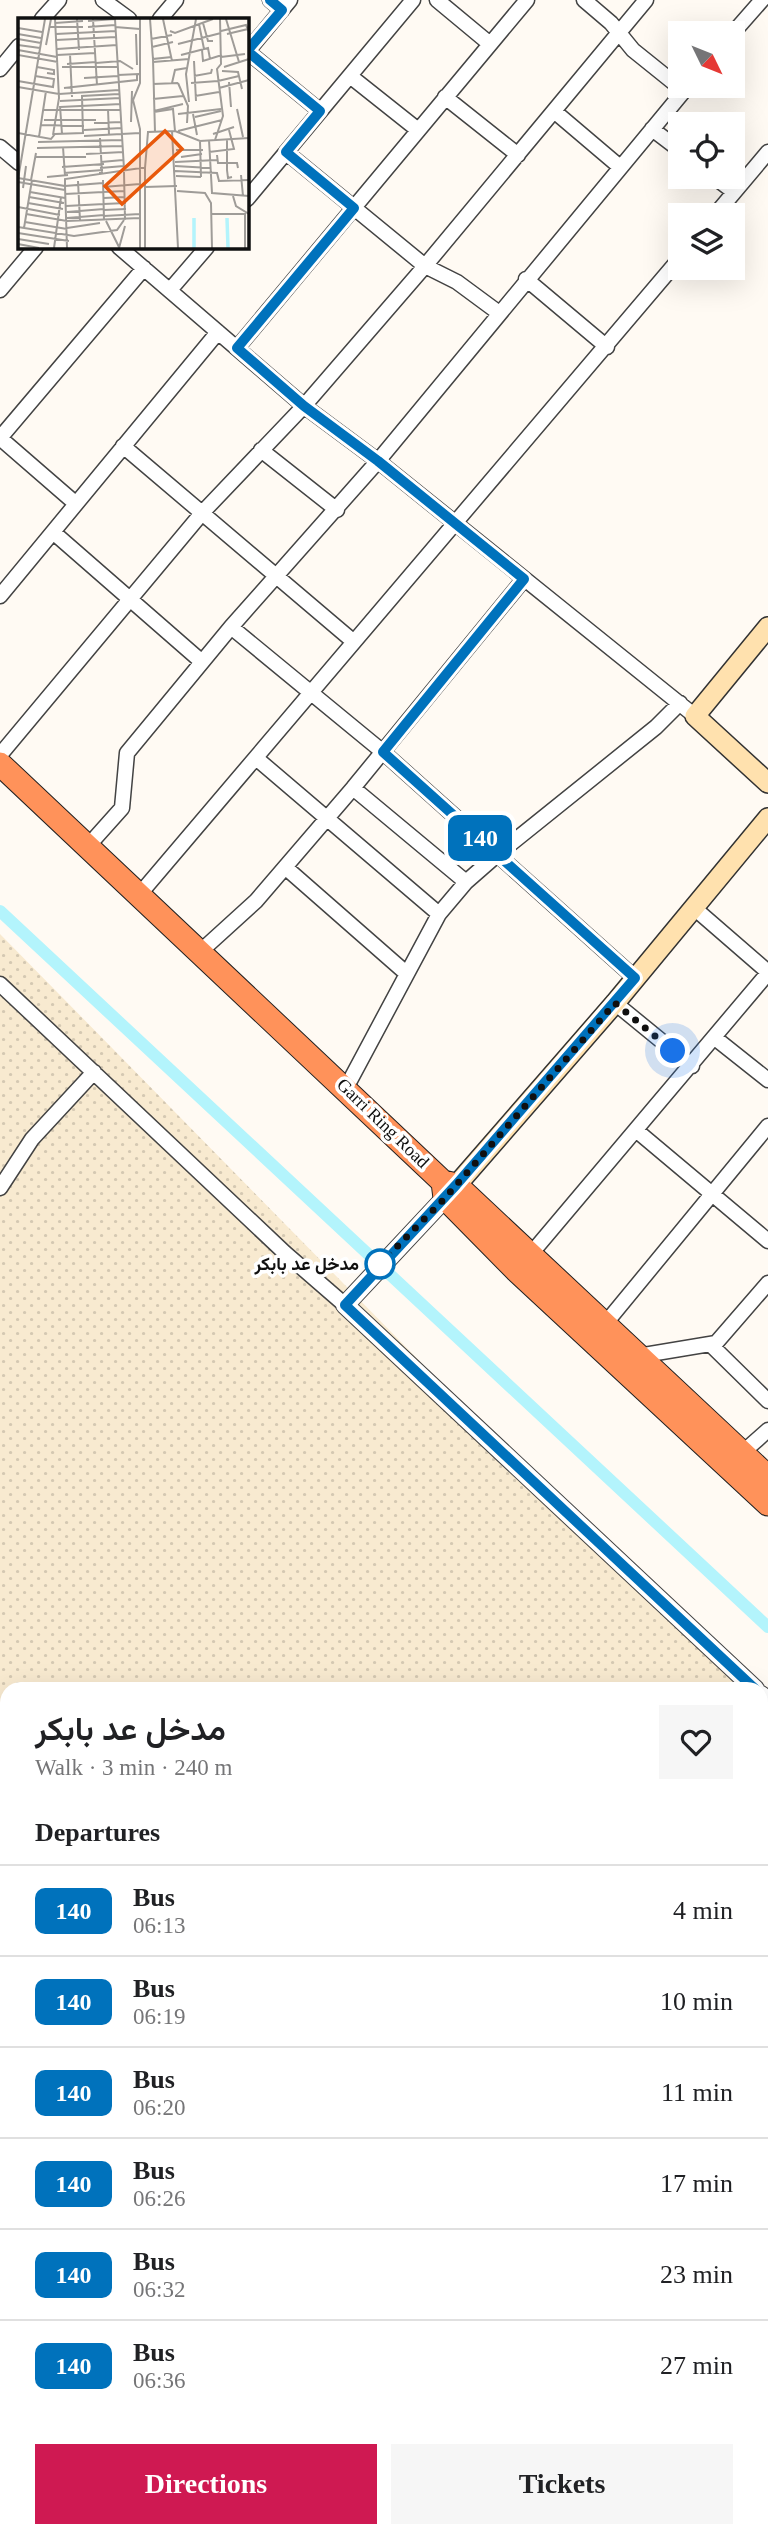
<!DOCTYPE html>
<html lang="en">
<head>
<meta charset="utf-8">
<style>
  :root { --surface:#fff; --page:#f6f6f6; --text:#202124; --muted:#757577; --line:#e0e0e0; --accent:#cf1952 }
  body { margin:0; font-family:"Times New Roman",Vazirmatn,serif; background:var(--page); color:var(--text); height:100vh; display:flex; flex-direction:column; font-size:26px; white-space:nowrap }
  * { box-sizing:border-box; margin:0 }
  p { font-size:23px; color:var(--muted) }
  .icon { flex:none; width:38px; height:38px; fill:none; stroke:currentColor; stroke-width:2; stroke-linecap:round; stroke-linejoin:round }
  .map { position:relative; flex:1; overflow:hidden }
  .sheet { position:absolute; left:0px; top:1682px; width:768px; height:856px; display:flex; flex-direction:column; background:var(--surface); border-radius:21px 21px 0 0; box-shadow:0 7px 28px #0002 }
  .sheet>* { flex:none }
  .badge { padding:0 14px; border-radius:10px; font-size:24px; line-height:46px }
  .needle { width:46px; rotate:133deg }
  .fabs { position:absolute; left:668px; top:21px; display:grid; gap:14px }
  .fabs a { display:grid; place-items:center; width:77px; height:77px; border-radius:0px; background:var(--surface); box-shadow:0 7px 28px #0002; font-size:35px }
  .you { position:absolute; width:35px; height:35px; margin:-18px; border:5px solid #fff; border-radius:50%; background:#1a73e8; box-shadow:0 0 0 10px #1a73e833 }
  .map>.badge { position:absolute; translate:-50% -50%; box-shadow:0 0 0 4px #fff }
  h2 { padding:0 35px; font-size:26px; line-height:63px }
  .round { display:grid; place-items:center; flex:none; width:74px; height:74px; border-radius:0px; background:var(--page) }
  .head { display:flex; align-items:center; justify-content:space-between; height:119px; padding:0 35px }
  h1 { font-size:33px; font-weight:600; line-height:52px }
  .button { display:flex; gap:14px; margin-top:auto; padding:14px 35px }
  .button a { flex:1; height:80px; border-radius:0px; background:var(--accent); color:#fff; font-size:28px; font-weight:600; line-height:80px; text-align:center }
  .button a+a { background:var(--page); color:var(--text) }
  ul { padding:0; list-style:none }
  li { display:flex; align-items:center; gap:21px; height:91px; padding:0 35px; border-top:2px solid var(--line) }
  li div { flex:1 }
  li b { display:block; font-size:26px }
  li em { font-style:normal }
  li .badge { min-width:77px; font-weight:700; text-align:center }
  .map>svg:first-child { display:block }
  .farmland { fill:url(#farmland-dots) }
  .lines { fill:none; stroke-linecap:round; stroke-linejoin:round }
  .canal { stroke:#b3f4fc; stroke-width:12 }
  .minor-casing { stroke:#434343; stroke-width:17 }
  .tertiary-casing { stroke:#434343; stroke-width:20 }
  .secondary-casing { stroke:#323232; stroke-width:22 }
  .trunk-casing { stroke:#212121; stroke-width:25 }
  .minor { stroke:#fff; stroke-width:14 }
  .tertiary { stroke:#fff; stroke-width:18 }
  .secondary { stroke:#ffe1ae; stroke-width:19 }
  .trunk { stroke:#ff925a; stroke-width:23 }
  .line-casing { stroke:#fff; stroke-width:16 }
  .line { stroke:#0072bc; stroke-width:10 }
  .walk { stroke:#101010; stroke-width:7; stroke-dasharray:0 12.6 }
  .stop-dot { fill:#fff; stroke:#0072bc; stroke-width:3.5 }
  .labels { text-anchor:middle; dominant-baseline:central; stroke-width:7; stroke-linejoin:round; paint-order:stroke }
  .street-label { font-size:18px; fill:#101010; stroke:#fff }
  .stop-label { font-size:18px; font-weight:bold; fill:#101010; stroke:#fff; text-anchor:end }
  .inset-river { fill:none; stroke:#b3f4fc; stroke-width:3.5 }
  .inset-road { fill:none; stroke:#9f9c98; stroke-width:2 }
  .view { fill:#e8590c; fill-opacity:0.15; stroke:#e8590c; stroke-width:3.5 }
  .inset-edge { fill:none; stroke:#101010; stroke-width:3.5 }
</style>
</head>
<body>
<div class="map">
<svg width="768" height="2536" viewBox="0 0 768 2536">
  <defs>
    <pattern id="farmland-dots" width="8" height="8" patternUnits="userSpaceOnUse" patternTransform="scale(1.75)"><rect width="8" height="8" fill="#f8ead0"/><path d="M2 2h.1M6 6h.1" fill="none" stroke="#d4c8b2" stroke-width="1.8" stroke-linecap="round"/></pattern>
  </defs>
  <rect width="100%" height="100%" fill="#fffaf3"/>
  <path class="farmland" d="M0,934L742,1689H7V2197L0,2191Z
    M761,1708L768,1715V2465L761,2471Z
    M433,2531H702L696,2536H440Z"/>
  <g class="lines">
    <path class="canal" d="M0,911L768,1627"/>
    <defs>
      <path id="minor" d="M103,0L129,19
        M270,0L282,10
        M437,0L490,44
        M584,0L611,23L633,50L684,91
        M42,19L59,0
        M160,19L176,0
        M733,33L762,0
        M247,51L320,111
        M247,52L290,0
        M0,69L19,46
        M350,76L418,130
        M445,97L518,155
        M554,111L620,167
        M652,129L681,151
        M0,147L19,163
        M286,152L425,266L457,282L499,313
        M714,177L734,192
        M247,199L413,0
        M715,215L768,152
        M119,247L304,406L378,461L695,716
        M526,279L607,347
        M0,290L36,247
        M170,290L207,247
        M237,348L527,0
        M123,446L354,642
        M261,450L337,510
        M75,503L0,438L144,268
        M53,532L202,662
        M0,596L218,332
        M231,627L383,752L635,978
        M0,755L202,513L304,406L425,266L646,0
        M256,758L439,914
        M353,788L466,882
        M88,846L122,808L127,753L231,627L378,461L688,86
        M285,867L406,973
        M139,895L681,257
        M693,907L768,972
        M201,951L256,901L353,788L524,579
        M0,984L285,1253L345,1305
        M615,1003L692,1066
        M715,1038L768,1080
        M346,1088L439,914L466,882L498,854L656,727L680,703
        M637,1131L768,1241
        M0,1188L32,1139L94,1072
        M530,1255L768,973
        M605,1324L768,1126
        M711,1345L768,1401
        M638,1356L716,1343L768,1283
        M742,1453L768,1430
        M0,2217L7,2223
        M0,2426L7,2416
        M0,2483L7,2484
        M0,2504L7,2496
        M71,2530L77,2536
        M421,2530L428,2536
        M93,2536L97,2530
        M321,2536L325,2530"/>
      <path id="tertiary" d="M445,1198L345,1305L755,1689
        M761,1695L768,1701
        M761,2515L768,2508
        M743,2536L748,2530"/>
      <path id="secondary" d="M768,627L695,716L768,783
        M448,1195L615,1003L768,818"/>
      <path id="trunk" d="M0,764L443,1182L456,1185L768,1477
        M443,1182L445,1198L516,1270L768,1504"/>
    </defs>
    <use href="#minor" class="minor-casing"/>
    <use href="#tertiary" class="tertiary-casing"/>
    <use href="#secondary" class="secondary-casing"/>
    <use href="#trunk" class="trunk-casing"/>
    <use href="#minor" class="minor"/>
    <use href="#tertiary" class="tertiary"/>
    <use href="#secondary" class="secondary"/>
    <use href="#trunk" class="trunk"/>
  </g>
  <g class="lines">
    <defs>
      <path id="line" d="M270,0L282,10L247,51L320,111L286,152L354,208L237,348L304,406L378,461L524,579L383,752L635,978L456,1185L345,1305L755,1689"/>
    </defs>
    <use href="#line" class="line-casing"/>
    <use href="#line" class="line"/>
    <path class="walk" d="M380,1264L445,1198L615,1003L673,1051"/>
  </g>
  <circle class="stop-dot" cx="380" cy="1264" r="14"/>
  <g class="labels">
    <g class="street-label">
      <text transform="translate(383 1123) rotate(44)">Garri Ring Road</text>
    </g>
    <g class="stop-label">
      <text x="359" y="1264">مدخل عد بابكر</text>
    </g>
  </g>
  <g transform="translate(18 18)">
    <rect width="231" height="231" fill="#fffaf3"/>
    <path class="inset-river" d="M209,200L210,230M176,230V200"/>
    <path class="inset-road" d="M59,1L61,32M75,1L79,67M97,1L106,151M122,1V65L115,82L122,111V230M132,1L135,41M145,1L154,43M208,1L221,44M70,3L97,1M37,5L65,3M185,5L190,23H195M181,6L186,31M31,9H65M70,9L97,7M97,9L122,11M0,10L24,14M152,13L157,15L195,1M203,13L228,7L231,14M0,16L23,20M38,16L98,13M118,16L119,47M209,16L230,11M0,21L23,25M133,21L154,17M38,22L98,19M174,23L178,1M160,26L203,15M0,27L22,30M28,27L33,1M134,29L155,24M39,31L99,27M0,32L39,39M1,32L0,37L40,44M184,32L185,43L204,37M52,36L54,79M39,37L77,35M163,37L190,30L192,41M203,39L227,36M176,43L178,83M135,44L171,41M78,45L102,43L115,51M49,46L78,44M19,49L36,52V56L29,55M44,49H100M206,49L231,41M204,53L220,54L224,71M100,57L121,56M176,58L193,55L194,51M66,60L100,58M0,63L35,69L36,61L17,58M200,63L221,58M211,64L213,89M154,65L157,52L169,50M160,65L170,88L169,105M173,65L200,63M135,66L160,65M0,69L41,76L101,72M46,70L119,62V57M201,70L231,62M177,78L201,74M135,81L165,78M42,83L102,80M171,84L168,56L174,23M42,88L44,116M42,89L103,86M90,91L91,117M219,91L225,119M25,92H103M136,93L165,86M136,94L155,91L157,113M160,96L203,91M175,96L179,117M177,99L203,93M26,102H78M113,104L114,73M76,105L104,104M22,107L66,108M66,112L104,110M154,113L160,230M160,113L204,102M137,114L135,41L154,39M0,115L33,121L37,116L65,115L64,78L101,76M195,116L216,109M35,117L41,80L37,1M66,118L122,115M21,119L28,73M209,121V152L210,160L214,159M191,122L194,175L231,178M197,122L205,98L199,51L203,46L202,1M182,123L183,159M20,124L104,122M45,129L47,158M19,130L105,128M158,132H185M191,134L216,131L211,112M68,136L105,134M199,137L200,145H219L220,150M17,139H68M163,139L184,136M83,144L105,142M157,144L199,142M157,148L192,150M44,149L86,146M82,150L106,148M123,150H127L130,114L157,113L182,123L231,120M127,150V230M157,153L199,155L201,163M106,154L107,202M46,155L85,152M81,155H84L82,120M223,157L225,178M158,158L183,159M29,159L50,157M0,160L47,168V161L123,150M0,161L27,1M13,162L18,135M85,162L86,202M60,163L62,203M200,163L231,162M0,164L47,172M85,169L122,166M127,169L159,168M5,170L8,148M159,173L187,175L193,185L194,230M12,174L47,180M85,174L107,173M47,176L85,174M215,178L218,188L231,196M11,179L46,185M86,180L107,179M10,185L45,191M86,186L108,185M48,188L86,186M0,189L42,197M86,192L108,191M49,194L86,191M8,196L49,203L122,200M194,196H227V230M86,198L122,196M49,200L86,197M88,203L101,229M7,204L49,211M0,209L56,218L99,212L106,202M6,210L14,162M49,210L82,205M0,215L51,223M0,221L31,226M0,226L21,230M36,230L43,179M49,230L47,168L85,165M101,230L107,208"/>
    <path class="view" d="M147,113L164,131L104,186L87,168Z"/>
    <rect width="231" height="231" class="inset-edge"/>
  </g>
</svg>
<div class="fabs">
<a><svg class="needle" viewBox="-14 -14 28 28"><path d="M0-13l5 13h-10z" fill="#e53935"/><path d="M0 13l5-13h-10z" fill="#757577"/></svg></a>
<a><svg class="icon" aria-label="locate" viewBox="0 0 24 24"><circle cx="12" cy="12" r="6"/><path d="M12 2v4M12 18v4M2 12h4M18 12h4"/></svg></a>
<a><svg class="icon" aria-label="layers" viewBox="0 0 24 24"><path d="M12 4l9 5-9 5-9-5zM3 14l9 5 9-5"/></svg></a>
</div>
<div class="you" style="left:673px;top:1051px"></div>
<b class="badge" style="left:480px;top:838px;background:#0072bc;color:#fff">140</b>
<section class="sheet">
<div class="head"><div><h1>مدخل عد بابكر</h1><p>Walk · 3 min · 240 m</p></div><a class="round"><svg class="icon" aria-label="heart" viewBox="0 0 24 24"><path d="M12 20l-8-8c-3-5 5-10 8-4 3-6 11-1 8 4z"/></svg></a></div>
<h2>Departures</h2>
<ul>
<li><span class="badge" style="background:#0072bc;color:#fff">140</span><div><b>Bus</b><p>06:13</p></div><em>4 min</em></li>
<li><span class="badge" style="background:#0072bc;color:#fff">140</span><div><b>Bus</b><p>06:19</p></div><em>10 min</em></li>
<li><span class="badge" style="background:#0072bc;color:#fff">140</span><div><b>Bus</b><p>06:20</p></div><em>11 min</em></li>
<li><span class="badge" style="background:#0072bc;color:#fff">140</span><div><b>Bus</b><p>06:26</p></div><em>17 min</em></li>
<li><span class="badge" style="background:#0072bc;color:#fff">140</span><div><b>Bus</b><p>06:32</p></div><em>23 min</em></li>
<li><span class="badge" style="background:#0072bc;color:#fff">140</span><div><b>Bus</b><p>06:36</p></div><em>27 min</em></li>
</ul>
<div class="button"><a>Directions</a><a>Tickets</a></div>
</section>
</div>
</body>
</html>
